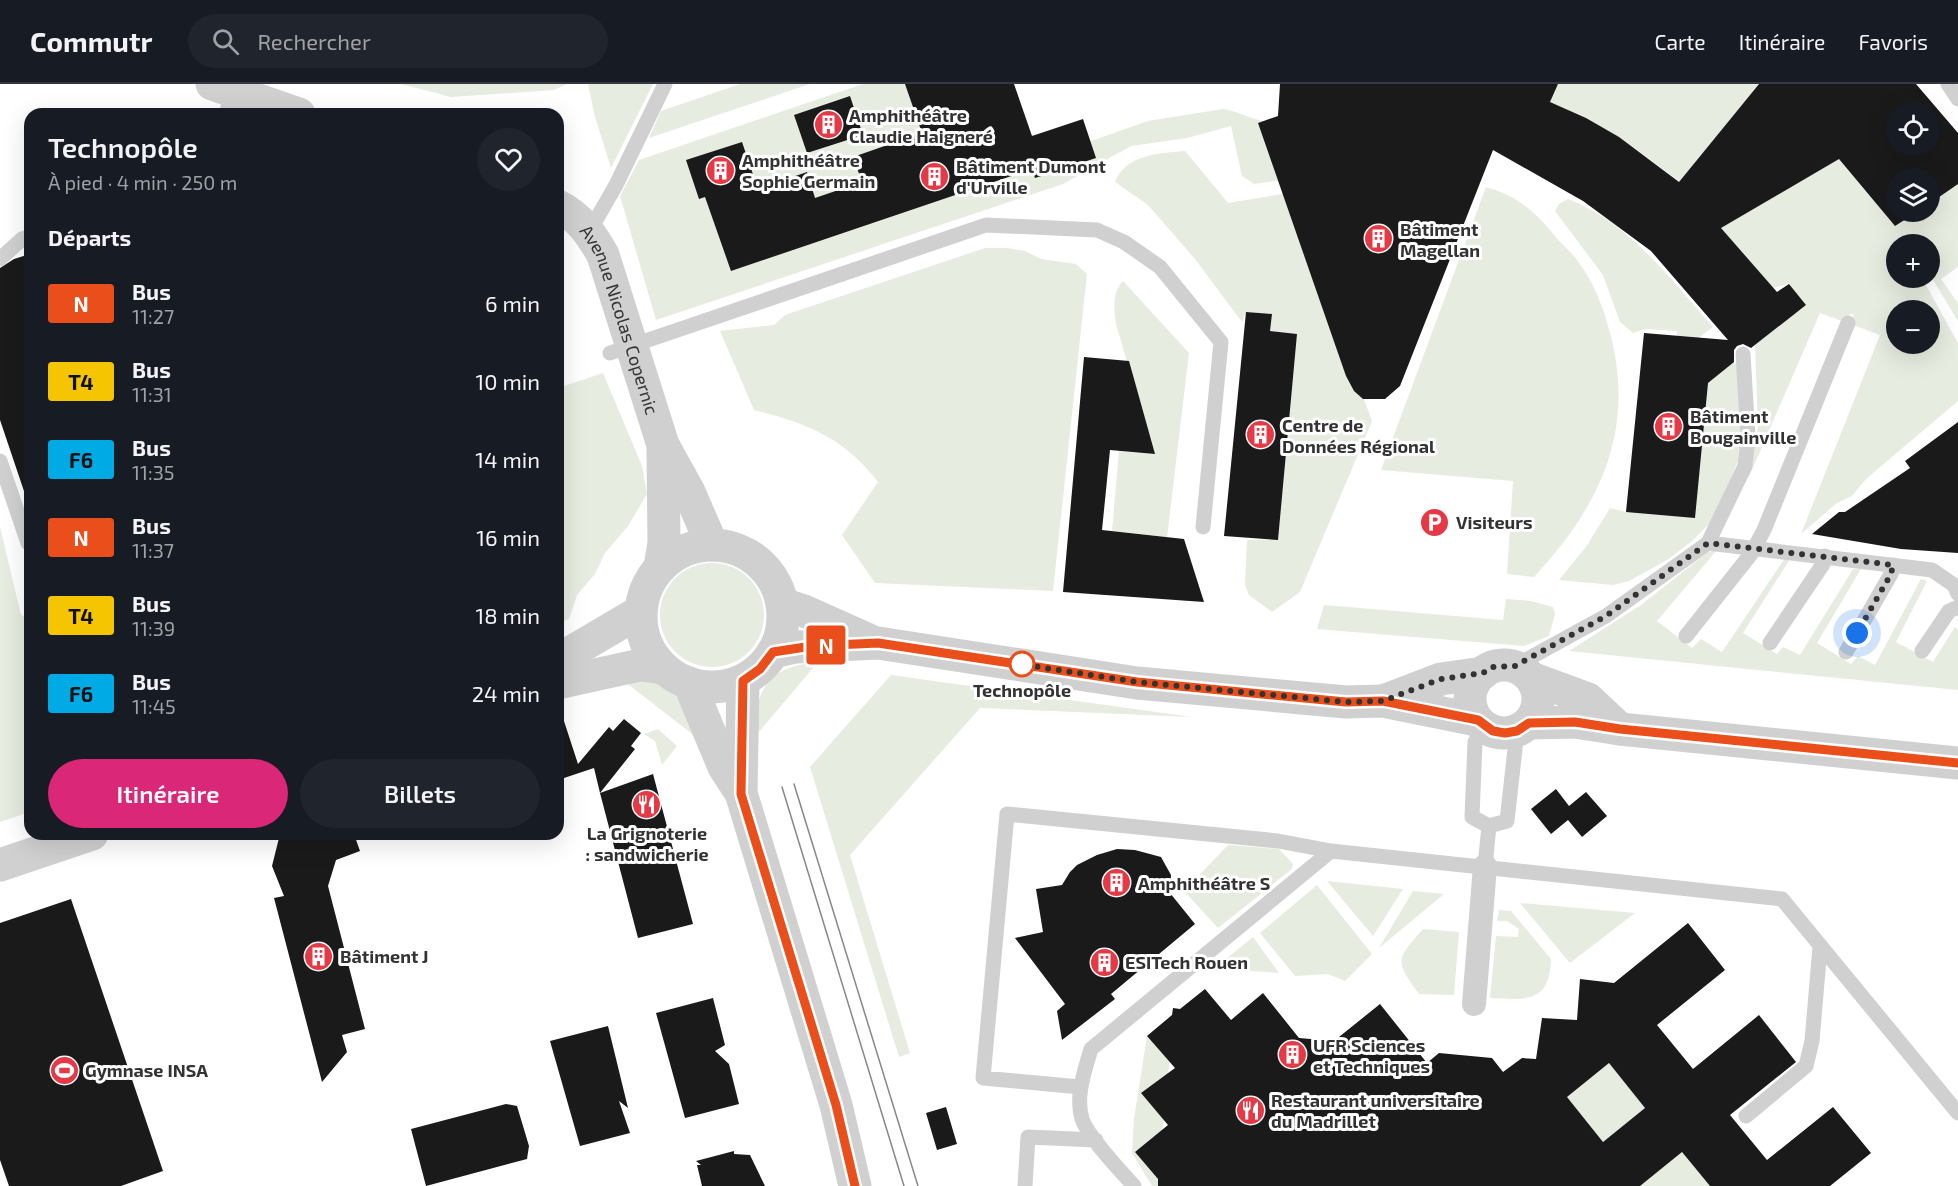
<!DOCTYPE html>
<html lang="fr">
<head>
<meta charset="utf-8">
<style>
  :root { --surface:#171b24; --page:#20242c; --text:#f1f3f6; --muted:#9ea1a6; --line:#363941; --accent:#db2777 }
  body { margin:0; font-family:"Exo 2",sans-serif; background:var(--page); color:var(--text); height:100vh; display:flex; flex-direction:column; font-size:22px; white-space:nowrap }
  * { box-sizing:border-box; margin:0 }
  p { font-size:20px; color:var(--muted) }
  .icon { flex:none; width:33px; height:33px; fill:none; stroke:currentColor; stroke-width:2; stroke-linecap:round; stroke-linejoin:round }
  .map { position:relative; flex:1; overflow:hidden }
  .details { position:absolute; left:24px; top:24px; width:540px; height:732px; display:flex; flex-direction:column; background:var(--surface); border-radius:18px; box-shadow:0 6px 24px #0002 }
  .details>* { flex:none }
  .badge { padding:0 12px; border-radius:4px; font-size:21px; line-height:39px }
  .buttons { position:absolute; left:1886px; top:18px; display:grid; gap:12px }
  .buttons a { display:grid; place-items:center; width:54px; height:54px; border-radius:50%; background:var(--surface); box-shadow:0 6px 24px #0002; font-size:30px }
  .you { position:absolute; width:30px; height:30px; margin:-15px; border:4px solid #fff; border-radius:50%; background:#1a73e8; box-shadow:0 0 0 9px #1a73e833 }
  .map>.badge { position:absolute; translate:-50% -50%; box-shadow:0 0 0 3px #fff }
  h2 { padding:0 24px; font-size:22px; line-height:54px }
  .round { display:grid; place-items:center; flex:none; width:63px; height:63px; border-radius:32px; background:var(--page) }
  .head { display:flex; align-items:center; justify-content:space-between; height:102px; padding:0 24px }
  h1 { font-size:28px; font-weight:600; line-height:45px }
  .cta { display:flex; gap:12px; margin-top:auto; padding:12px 24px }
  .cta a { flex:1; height:69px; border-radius:36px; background:var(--accent); color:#fff; font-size:24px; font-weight:600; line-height:69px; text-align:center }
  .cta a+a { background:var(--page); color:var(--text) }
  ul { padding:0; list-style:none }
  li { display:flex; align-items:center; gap:18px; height:78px; padding:0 24px }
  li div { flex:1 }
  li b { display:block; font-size:22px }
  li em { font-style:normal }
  li .badge { min-width:66px; font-weight:700; text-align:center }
  header { display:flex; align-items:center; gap:36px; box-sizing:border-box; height:84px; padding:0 30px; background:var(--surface); border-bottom:2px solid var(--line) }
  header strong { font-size:28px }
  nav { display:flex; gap:33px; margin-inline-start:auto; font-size:21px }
  .search { width:420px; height:54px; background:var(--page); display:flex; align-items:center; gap:15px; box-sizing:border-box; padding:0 21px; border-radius:33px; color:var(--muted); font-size:22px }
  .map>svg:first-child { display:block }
  .green { fill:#e6ecdf; fill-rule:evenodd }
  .building { fill:#1a1a1a; fill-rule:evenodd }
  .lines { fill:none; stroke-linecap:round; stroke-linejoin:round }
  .service { stroke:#d0d0d0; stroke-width:15 }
  .pedestrian { stroke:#d0d0d0; stroke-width:24 }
  .tertiary { stroke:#d0d0d0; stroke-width:33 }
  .tram { stroke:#888; stroke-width:1.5 }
  .line-casing { stroke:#fff; stroke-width:14 }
  .line { stroke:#e94e1b; stroke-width:9 }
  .walk { stroke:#333; stroke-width:6; stroke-dasharray:0 10.8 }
  .stop-dot { fill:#fff; stroke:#e94e1b; stroke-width:3 }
  .labels { text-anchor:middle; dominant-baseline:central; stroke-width:6; stroke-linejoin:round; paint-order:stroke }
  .poi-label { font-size:18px; font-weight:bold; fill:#333; stroke:#fff; text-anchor:start }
  .street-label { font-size:18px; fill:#333; stroke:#fff }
  .stop-label { font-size:18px; font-weight:bold; fill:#333; stroke:#fff }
</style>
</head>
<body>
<header>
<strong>Commutr</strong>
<div class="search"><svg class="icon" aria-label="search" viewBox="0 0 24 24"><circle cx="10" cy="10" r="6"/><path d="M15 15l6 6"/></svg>Rechercher</div>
<nav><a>Carte</a><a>Itinéraire</a><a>Favoris</a></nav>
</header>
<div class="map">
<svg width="1958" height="1102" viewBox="0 0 1958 1102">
  <rect width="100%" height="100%" fill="#fff"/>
  <path class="green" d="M401,0H567L554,6L451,13Z
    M588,0H653L611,84L595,33Z
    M740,0H810L649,54L661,27Z
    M863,0H992L1019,49L1091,57L1148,37L1223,25C1237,27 1249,34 1263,37L1283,96L1254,100L1242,92L1231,42L1187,54L1131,62L1063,100L656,236L620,112L639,76Z
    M1558,0H1758V1L1679,98C1639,65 1598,39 1550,18Z
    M1818,50L1891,138L1897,141L1916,128H1929V119L1958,100V183L1941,195L1958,219V237L1929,189V160H1896V194H1922L1958,259V317L1866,395L1852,412L1837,419L1801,450L1880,251L1848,239L1854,232L1851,229L1845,238L1820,229L1748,395L1758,343L1755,260L1806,221L1789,200L1773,204L1721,144ZM1896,226H1929V260H1896Z
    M1185,67L1228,119L1288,109L1372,337L1300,508L1272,528L1249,511L1245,501L1247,456L1278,455L1297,250L1270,247L1271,230L1246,228L1242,238L1195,175L1148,121L1115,98C1125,71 1159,69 1185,67Z
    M1486,103C1523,114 1537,130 1561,159C1567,165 1574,171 1579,179C1594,198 1604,226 1610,249C1636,347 1600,422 1534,493L1507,490L1513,397L1381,386Z
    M1568,115C1628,137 1672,197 1713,243L1684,265H1676L1677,247L1644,245L1633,249L1620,238L1603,191L1555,127L1559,120Z
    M985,164H1007L1025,167L1041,175L1076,180L1087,190L1053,507L875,499L842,451L878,398C843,353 808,340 754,326L720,247L774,241L785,231Z
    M1123,197L1189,269L1167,453L1112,447L1119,367L1154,370L1116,240C1114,225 1112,209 1123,197Z
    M1733,278L1744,286L1738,377L1713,436L1691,458L1667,476L1629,497L1613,501L1559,496L1586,463L1610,424L1626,428L1708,299Z
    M603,289L642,382L647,410L628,442L605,469L595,490L577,511L569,535L558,539V304Z
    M0,443L21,531L30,535V728L0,738Z
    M1717,466L1657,537L1692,564L1701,555L1722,568L1785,474L1790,475L1743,549L1777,570L1783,563L1800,571L1853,485H1861L1817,559L1851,580L1858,572L1875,581L1921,495L1927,497L1896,558L1933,578L1955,543L1958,546V606L1569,567L1641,521L1708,468Z
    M660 531a52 52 0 1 1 104 0a52 52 0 1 1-104 0Z
    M1506,515L1531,517L1553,523L1555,530L1549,552L1524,562L1317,545L1324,521L1503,536Z
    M818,578L752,656C756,607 765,583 818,578Z
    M891,591L1192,633L980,624L850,771L910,969L899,973L810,683Z
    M620,594L653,596L674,609L705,660Z
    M658,645L677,662L662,681L655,657L644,650Z
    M1228,761L1279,765L1293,780L1292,785L1218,844L1184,807Z
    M1327,797L1403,805L1373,852Z
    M1317,801L1372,870L1345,897L1328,890L1295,892L1260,849Z
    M1413,807L1444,810L1379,864Z
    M1520,819L1635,829L1570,879Z
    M1499,826L1511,827L1551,875C1550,919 1526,916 1490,914L1496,852L1518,853L1519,845L1507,837H1497Z
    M1423,845L1459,848L1454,911L1419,910C1394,876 1396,876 1423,845Z
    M1253,853L1279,889L1215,884Z
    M1147,952L1170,978L1168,990L1141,1009L1164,1036L1162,1047L1135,1068L1158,1095V1102H1152L1132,1069L1134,1035Z
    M1609,979L1645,1024L1603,1058L1567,1013Z
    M1682,1068L1710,1102H1640Z"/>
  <path class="building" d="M905,0H1014L1032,52L1083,35L1096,74L1035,94L1032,85L731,187L705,113L699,115L686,76L742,58L758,105L807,88L815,114L862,98L853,73L922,49Z
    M1280,0H1558L1550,18L1586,34L1619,53L1679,98L1759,0H1916L1958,49V100L1929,120V94H1896V128H1917L1895,142L1839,75L1721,144L1777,208L1789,200L1806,221L1751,264L1743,260L1737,262L1734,266V278L1708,299L1695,434L1626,428L1644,249L1728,256L1651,167L1583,117L1493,66L1400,302L1385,315H1363L1354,307L1346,292L1258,39L1278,32ZM1896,28H1929V62H1896Z
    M850,12L863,51L807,69L794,31Z
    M30,170V413H26L0,336V184L14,175Z
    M1246,228L1272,230L1270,247L1297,250L1278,456L1224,452Z
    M1084,273L1129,277L1155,370L1110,366L1102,446L1184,455L1204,518L1063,508Z
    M1958,338V469L1901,465L1812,450L1839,428H1845L1910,384L1905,377Z
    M562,631L578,680L609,643L613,647L624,635L641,649L631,662L635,665L600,709L594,684L558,696V632Z
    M653,690L693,840L638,854L600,709Z
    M1556,705L1569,722L1586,708L1607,732L1582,753L1568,736L1551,750L1531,725Z
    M280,750H354L360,767L336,776L328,802L365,945L342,951L347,968L322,998L274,814L284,812L272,782Z
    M1117,765L1135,766L1161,773L1171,791L1170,809L1195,840L1111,910L1115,915L1062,956L1057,927L1065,920L1015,854L1043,848L1036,805L1062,801L1070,788L1077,781L1097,771Z
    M71,815L163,1087L121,1102H9L0,1076V839Z
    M1688,839L1725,886L1657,941L1693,985L1759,931L1796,978L1730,1031L1767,1076L1833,1023L1871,1069L1830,1102H1710L1682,1068L1640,1102H1158V1095L1135,1068L1168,1041L1141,1009L1175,984L1147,952L1172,931L1173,924L1180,925L1205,905L1231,936L1263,909L1299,954L1334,957L1380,920L1427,979L1439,969L1492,974L1503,988L1522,974L1536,975L1542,934L1577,936L1580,895L1614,899ZM1609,979L1645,1024L1603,1058L1567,1013Z
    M713,914L725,961L715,967L729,980L739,1020L685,1034L656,929Z
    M608,942L628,1024L619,1017L630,1049L580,1062L550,957Z
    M506,1020L517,1022L529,1062L527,1075L426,1102L411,1045Z
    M946,1023L957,1060L937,1066L926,1029Z
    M734,1067V1070L750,1071L765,1102H702L697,1081H701L696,1077Z"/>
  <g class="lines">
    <path class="service" d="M1948,0L1958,15
      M226,30L233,7
      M589,148L616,101L665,0
      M0,175L22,155L30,152
      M610,269L986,141L1097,146L1124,158L1160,183L1221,258L1203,443
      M0,377L28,459
      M1708,459L1932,486L1954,501L1958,510
      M1686,552L1751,470L1764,446L1848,239
      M1770,559L1823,480L1825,472
      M1922,567L1949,527L1958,523
      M1846,568L1891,490L1893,481
      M1515,582L1606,532L1708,459L1745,382L1748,353L1743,270
      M1483,642L1475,658L1472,733L1489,742L1507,737L1517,647
      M1485,782L1489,742
      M1080,1003L983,994L1007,730L1278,757L1331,767
      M1746,1032L1806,982L1812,957L1820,863
      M1025,1102L1028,1053L1096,1056
      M1134,1102C1120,1086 1088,1053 1082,1035C1075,1012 1085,986 1091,965L1331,767L1782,815L1958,1029"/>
    <path class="pedestrian" d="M1474,920L1485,782"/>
    <g class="tertiary">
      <path d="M212,0L299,30"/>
      <path id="s1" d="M558,122C580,133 591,150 603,171L663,361L689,408L712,461"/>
      <circle cx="712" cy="532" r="71"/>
      <path d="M660,483L664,459L663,366"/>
      <path d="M782,520L804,527L869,556"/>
      <path d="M773,568L796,563L878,559L1137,599L1346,618L1383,617L1477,636"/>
      <path d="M558,576L641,527"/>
      <circle cx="1504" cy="615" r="34"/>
      <path d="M1531,594L1588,615L1620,645"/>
      <path d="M558,599L640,581L663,584"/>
      <path d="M689,599L724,683L741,709L836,1021L855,1102"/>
      <path d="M1386,616L1441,595L1483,589"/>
      <path d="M1529,639L1575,638L1620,645L1958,679"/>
      <path d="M741,709L743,597"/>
      <path d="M0,781L92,750"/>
    </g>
    <path class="tram" d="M794,700L918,1102
      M782,703L904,1102"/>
  </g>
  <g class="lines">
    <defs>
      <path id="line" d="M855,1102L836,1021L741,710L743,597L760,585L773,568L812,562L878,559L1137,598L1346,618L1383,617L1478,636L1493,647L1505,649L1517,647L1529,639L1575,638L1620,645L1958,679"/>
    </defs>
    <use href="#line" class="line-casing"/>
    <use href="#line" class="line"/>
    <path class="walk" d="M1022,580H1019L1137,598L1346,618L1383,617L1441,595L1483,589L1492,583L1515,582L1606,532L1708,459L1893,481L1891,490L1857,549"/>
  </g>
  <defs>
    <symbol id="building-disc" viewBox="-11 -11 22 22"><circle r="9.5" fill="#e63946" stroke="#fff"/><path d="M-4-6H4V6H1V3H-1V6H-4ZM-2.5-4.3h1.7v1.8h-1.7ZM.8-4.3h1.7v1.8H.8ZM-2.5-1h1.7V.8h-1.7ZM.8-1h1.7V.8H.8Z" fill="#fff"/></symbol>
    <symbol id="parking-disc" viewBox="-11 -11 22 22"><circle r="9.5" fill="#e63946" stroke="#fff"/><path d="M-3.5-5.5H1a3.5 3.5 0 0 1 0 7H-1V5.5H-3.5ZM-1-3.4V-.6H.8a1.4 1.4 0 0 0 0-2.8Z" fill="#fff"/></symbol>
    <symbol id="restaurant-disc" viewBox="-11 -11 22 22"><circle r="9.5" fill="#e63946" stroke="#fff"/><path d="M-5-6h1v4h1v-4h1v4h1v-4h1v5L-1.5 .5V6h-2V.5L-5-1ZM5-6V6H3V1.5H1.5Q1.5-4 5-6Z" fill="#fff"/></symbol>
    <symbol id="stadium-disc" viewBox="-11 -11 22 22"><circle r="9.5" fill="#e63946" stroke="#fff"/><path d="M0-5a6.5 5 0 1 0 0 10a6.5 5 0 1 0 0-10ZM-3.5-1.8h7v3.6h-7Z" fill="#fff"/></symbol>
  </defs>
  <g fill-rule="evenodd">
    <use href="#building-disc" x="812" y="24" width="33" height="33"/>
    <use href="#building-disc" x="704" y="70" width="33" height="33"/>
    <use href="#building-disc" x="918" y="76" width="33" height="33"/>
    <use href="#building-disc" x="1362" y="138" width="33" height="33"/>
    <use href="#building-disc" x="1652" y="326" width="33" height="33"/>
    <use href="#building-disc" x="1244" y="334" width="33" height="33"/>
    <use href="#parking-disc" x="1418" y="422" width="33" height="33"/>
    <use href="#restaurant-disc" x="630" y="704" width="33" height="33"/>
    <use href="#building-disc" x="1100" y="782" width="33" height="33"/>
    <use href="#building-disc" x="302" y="856" width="33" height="33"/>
    <use href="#building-disc" x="1088" y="862" width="33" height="33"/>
    <use href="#building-disc" x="1276" y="954" width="33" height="33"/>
    <use href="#stadium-disc" x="48" y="970" width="33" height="33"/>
    <use href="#restaurant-disc" x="1234" y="1010" width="33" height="33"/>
  </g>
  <circle class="stop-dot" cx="1022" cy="580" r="12"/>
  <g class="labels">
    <g class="poi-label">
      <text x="849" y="31">Amphithéâtre<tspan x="849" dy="21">Claudie Haigneré</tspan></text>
      <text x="742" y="76">Amphithéâtre<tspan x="742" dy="21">Sophie Germain</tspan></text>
      <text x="956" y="82">Bâtiment Dumont<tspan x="956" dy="21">d'Urville</tspan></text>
      <text x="1400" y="145">Bâtiment<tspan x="1400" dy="21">Magellan</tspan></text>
      <text x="1690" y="332">Bâtiment<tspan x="1690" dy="21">Bougainville</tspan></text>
      <text x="1282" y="341">Centre de<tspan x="1282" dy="21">Données Régional</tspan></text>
      <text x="1456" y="438">Visiteurs</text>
      <text x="647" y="749" text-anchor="middle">La Grignoterie<tspan x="647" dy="21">: sandwicherie</tspan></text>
      <text x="1138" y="799">Amphithéâtre S</text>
      <text x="340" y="872">Bâtiment J</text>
      <text x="1125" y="878">ESITech Rouen</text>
      <text x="1313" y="961">UFR Sciences<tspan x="1313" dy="21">et Techniques</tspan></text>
      <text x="85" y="986">Gymnase INSA</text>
      <text x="1271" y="1016">Restaurant universitaire<tspan x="1271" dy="21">du Madrillet</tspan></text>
    </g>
    <g class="street-label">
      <text stroke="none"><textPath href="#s1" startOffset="134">Avenue Nicolas Copernic</textPath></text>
    </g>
    <g class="stop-label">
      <text x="1022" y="606">Technopôle</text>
    </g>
  </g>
</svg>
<div class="buttons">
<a><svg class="icon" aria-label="locate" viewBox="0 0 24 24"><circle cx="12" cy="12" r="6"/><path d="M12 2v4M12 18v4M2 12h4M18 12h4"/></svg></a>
<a><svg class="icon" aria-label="layers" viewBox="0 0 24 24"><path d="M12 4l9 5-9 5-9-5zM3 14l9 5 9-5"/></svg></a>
<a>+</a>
<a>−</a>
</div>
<div class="you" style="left:1857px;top:549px"></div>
<b class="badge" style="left:826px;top:561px;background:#e94e1b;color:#fff">N</b>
<section class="details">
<div class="head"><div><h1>Technopôle</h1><p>À pied · 4 min · 250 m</p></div><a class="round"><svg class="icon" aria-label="heart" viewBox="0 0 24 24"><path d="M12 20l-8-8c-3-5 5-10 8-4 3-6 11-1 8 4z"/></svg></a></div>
<h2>Départs</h2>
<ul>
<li><span class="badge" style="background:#e94e1b;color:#fff">N</span><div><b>Bus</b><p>11:27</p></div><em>6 min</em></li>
<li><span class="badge" style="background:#f4c500;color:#111">T4</span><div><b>Bus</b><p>11:31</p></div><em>10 min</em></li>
<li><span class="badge" style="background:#00abe5;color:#111">F6</span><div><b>Bus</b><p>11:35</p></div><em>14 min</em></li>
<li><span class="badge" style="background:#e94e1b;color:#fff">N</span><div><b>Bus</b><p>11:37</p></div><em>16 min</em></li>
<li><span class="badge" style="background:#f4c500;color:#111">T4</span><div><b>Bus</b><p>11:39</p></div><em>18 min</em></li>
<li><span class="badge" style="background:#00abe5;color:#111">F6</span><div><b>Bus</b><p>11:45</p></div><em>24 min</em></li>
</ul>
<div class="cta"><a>Itinéraire</a><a>Billets</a></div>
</section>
</div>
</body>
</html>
